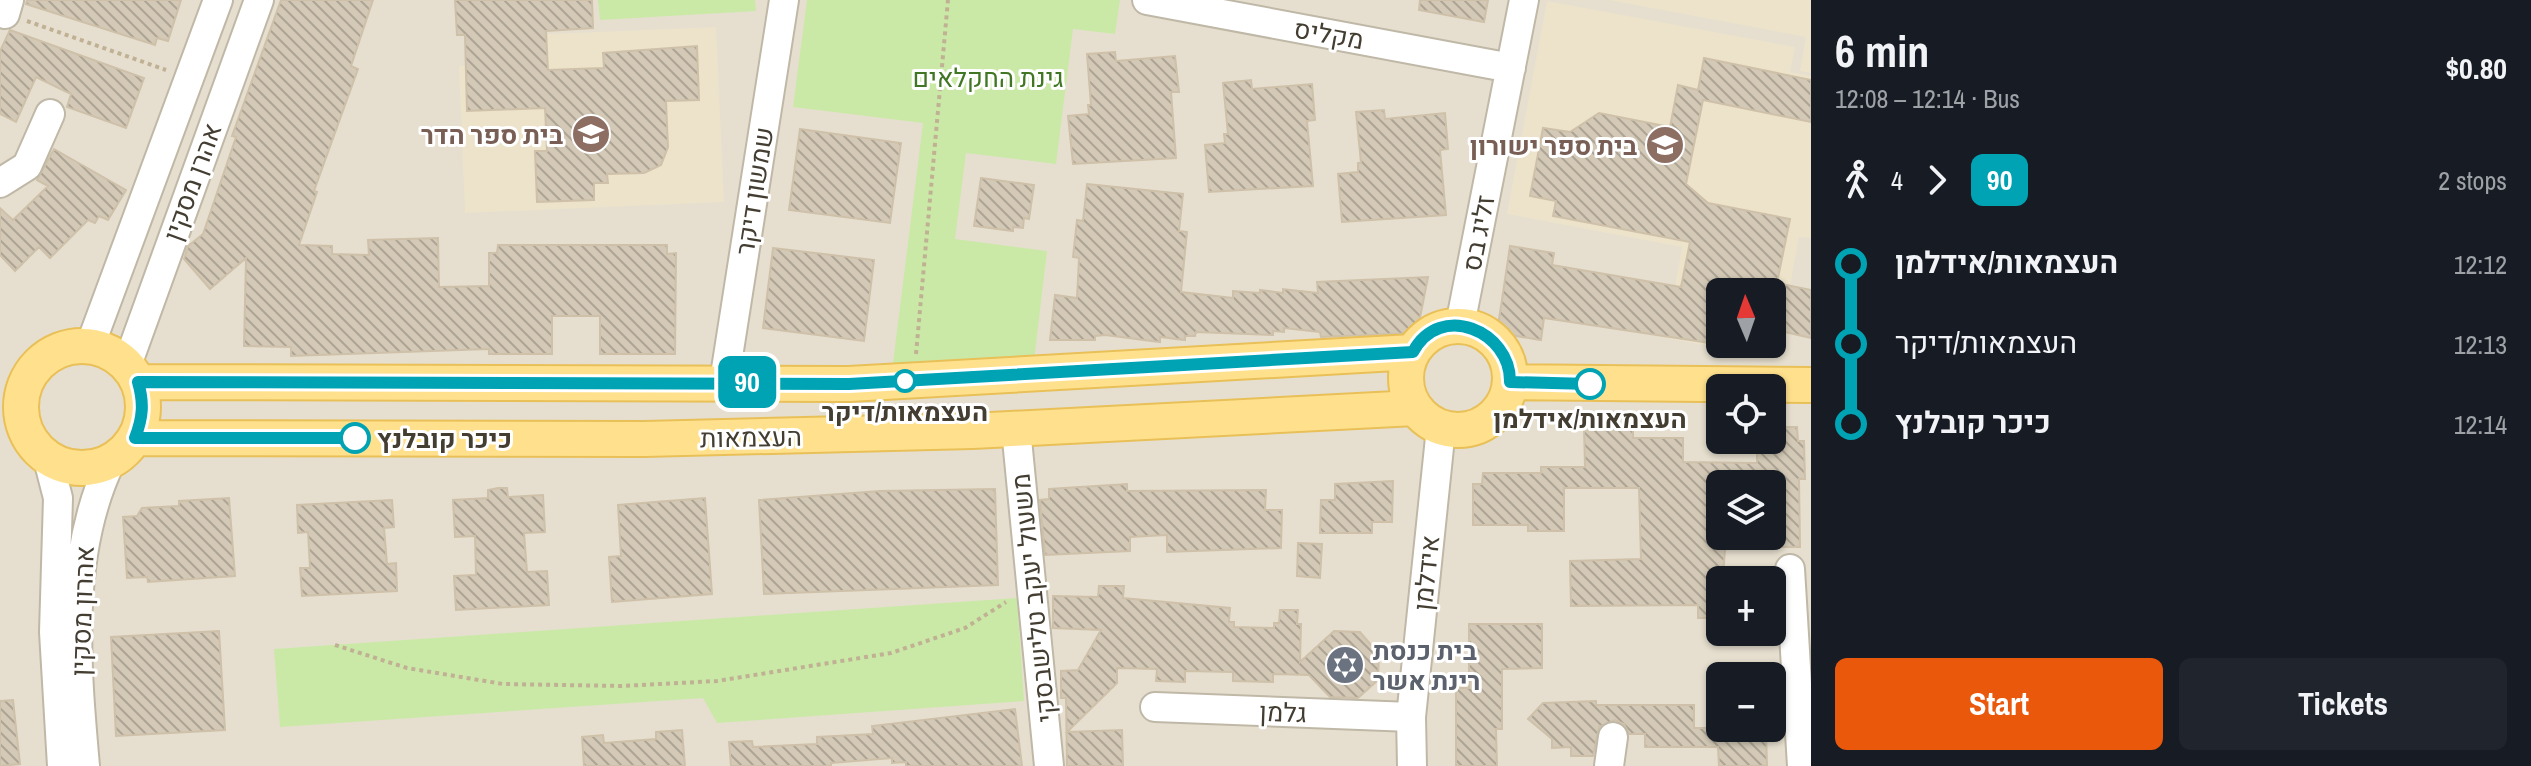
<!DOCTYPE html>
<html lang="en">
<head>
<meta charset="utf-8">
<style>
  :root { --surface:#171b24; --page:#20242c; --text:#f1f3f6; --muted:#9ea1a6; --accent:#ea580c }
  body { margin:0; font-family:"Archivo Narrow",Heebo,sans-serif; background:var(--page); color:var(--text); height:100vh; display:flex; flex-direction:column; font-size:30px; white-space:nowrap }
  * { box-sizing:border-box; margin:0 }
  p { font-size:26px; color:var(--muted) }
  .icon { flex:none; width:44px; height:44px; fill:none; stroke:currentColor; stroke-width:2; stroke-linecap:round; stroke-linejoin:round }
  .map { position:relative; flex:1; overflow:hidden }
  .panel { display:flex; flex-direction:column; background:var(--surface); width:720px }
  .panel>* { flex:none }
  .badge { padding:0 16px; border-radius:12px; font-size:28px; line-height:52px }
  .needle { width:52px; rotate:358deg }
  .fabs { position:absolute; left:1706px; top:278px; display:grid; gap:16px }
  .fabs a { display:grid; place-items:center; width:80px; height:80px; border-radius:12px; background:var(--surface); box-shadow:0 2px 6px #0004; font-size:40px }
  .map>.badge { position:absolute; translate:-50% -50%; box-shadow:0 0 0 4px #fff }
  .legs { display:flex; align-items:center; gap:12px; height:88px; padding:0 24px; font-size:26px }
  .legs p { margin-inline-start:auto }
  .head { display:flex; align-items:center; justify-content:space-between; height:136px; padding:0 24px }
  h1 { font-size:44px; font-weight:700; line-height:60px }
  .primary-button { display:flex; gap:16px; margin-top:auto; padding:16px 24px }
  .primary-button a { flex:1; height:92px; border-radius:12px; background:var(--accent); color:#fff; font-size:32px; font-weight:700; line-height:92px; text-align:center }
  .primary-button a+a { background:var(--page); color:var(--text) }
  ul { padding:0 24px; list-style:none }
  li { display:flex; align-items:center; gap:28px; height:80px; font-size:30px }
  li i { display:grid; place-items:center; width:12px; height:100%; margin:0 10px; background:currentColor }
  li i::after { content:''; width:20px; height:20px; margin:-10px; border:6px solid; border-radius:50%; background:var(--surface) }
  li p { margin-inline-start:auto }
  li:first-child i { background:linear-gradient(#0000 50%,currentColor 0) }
  li:last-child i { background:linear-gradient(currentColor 50%,#0000 0) }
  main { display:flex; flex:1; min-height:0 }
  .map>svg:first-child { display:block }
  .residential { fill:#e6dfcf; fill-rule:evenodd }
  .education { fill:#ece3ca; fill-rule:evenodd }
  .park { fill:#cae9a7 }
  .building { fill:url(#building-back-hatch); stroke:#cfc1a9; stroke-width:2 }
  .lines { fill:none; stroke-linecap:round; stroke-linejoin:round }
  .minor-casing { stroke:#c0b8a7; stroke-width:32 }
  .major-casing { stroke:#e9c058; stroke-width:38 }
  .path { stroke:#c0b194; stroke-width:4; stroke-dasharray:4 4; stroke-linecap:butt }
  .minor { stroke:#fff; stroke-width:28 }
  .major { stroke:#ffe18d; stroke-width:34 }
  .line-1-casing { stroke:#fff; stroke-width:18 }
  .line-1 { stroke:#00a3b4; stroke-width:12 }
  .stop-1-dot { fill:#fff; stroke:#00a3b4; stroke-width:4 }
  .labels { text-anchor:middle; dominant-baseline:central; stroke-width:6; stroke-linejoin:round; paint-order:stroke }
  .street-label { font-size:26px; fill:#433d32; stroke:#fff }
  .park-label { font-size:26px; fill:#417724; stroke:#fff }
  .education-label { font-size:26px; font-weight:bold; fill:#785e54; stroke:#fff; text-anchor:end }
  .stop-label { font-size:26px; font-weight:bold; fill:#433d32; stroke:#fff }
  .worship-label { font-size:26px; font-weight:bold; fill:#5b616d; stroke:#fff; text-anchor:start }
</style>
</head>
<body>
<main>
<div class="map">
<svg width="1811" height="766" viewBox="0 0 1811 766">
  <defs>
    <pattern id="building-back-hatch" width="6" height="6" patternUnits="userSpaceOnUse" patternTransform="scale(2)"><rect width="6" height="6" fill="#d3c9b6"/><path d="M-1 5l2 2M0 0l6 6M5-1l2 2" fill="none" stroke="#ada495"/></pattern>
  </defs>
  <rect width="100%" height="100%" fill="#f2ede1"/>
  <path class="residential" d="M0,0H1811V766H0ZM1720,292H1772V344H1720ZM1720,388H1772V440H1720ZM1720,484H1772V536H1720ZM1720,580H1772V632H1720ZM1720,676H1772V728H1720Z"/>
  <path class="education" d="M1609,0H1811V73L1800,71L1806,37Z
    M1547,1L1795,47L1790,72L1811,76V238L1799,237L1777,358L1666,338L1682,247L1507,214ZM1720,292H1772V344H1720Z
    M716,27L724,202L465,213L459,66L483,65L481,37Z"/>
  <path class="park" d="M598,0H755L756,11L600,20Z
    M807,0H1120L1115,34L1073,29L1056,164L966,153L955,239L1047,251L1034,361L893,363L923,123L793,107Z
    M1017,598L1024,701L717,723L703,698L280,727L274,649Z"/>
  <path class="building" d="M27,0H181L168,41L157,38L155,45L26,4Z
    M281,0H373L351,66L358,69L314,191L317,192L299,245L332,246V254L369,255L368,240L438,238L439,287L489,286V253H497L498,245H667V254L676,253L675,354H600V316H552V354H489V349L291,356V347L244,346L246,258L210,289L184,259L188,246L203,234L236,137L232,136Z
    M455,0H592L593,28L546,31L548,70L604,68L603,53L697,46L699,100L666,101L668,147L661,165L644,173L607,174L608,183H594V200L537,202L535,151H547L545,108L467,111L465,35H457Z
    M1420,0H1488L1484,22L1419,10Z
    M10,30L144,78L126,128L67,107L71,94L36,77L16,122L0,114V51Z
    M1115,52L1116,61L1175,56L1179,92H1171L1176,158L1073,164L1068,116L1089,114L1088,105H1091L1087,54Z
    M1704,58L1811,80V122L1703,100L1686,184L1708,203L1790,219L1777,283L1811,290V338L1772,329V292H1720L1717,344L1544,318L1541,340L1497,333L1510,246L1554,253L1552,265L1681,287L1690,242L1553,216L1556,201L1530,196L1543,128L1570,132L1599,113L1670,127L1678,85L1698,90Z
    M1251,80L1252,89L1312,84L1315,120L1307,121L1313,186L1209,192L1205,145L1225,143L1224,134H1228L1223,83Z
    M1384,110L1385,119L1445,113L1448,149L1440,150L1446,215L1342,222L1338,174L1358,172V163H1361L1356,112Z
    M800,129L901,143L890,223L789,210Z
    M54,149L126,190L108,220L99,216L95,223L88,220L50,258L39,247L15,271L0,255V208L13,220L48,186L37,180Z
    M981,178L1034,185L1029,219L1024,218L1023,228L1013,227V231L974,226Z
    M1087,184L1183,194L1179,231L1187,232L1181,292L1233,298V291L1260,293V290L1283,293V289L1318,293L1317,282L1428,277L1419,323L1415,333L1321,337L1320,332L1284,328V332L1273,331V335L1196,332L1195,336H1185V340L1160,337V342L1105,335L1095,336V340H1050L1055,295L1077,298L1079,258L1073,257L1077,220L1083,221Z
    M773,248L874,260L864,341L763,328Z
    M1772,427H1797L1798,441H1804L1805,479H1799L1800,547H1781L1780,496H1772V484H1720V536H1726L1720,618H1698V605L1571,606L1570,561L1641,559L1639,488H1564V531H1528V525H1473V484H1482L1483,473H1541V467H1585L1584,428H1633V438H1683V462L1757,463V440H1772Z
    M1393,481L1392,522H1372V533H1320L1321,500H1335V484Z
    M1127,484V491L1266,490L1265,510H1282L1281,548L1167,552V535L1130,537V551L1045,555L1040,500L1049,499V489Z
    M498,488H507L508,497L543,495L545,532L524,533L527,572L547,571L549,605L456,610L454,576L476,575L475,536L455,537L453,500L488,498V490Z
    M995,489L998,585L764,594L759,500L880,491Z
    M229,498L235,576L148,582L147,577L127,578L123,517L137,516L142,508L179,506V501Z
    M705,498L712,594L612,602L609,557L621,556L618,505Z
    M392,500L394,527L384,528L387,564L396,563L397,591L302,596L300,568H310L308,532L298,533L297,505Z
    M1298,543L1322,544L1320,578L1297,576Z
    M1099,586H1124L1123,598L1230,608L1229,622H1234V627L1274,628V623H1279L1280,610H1298L1297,624H1301L1300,662L1334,631L1360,632L1379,654L1378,680L1358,698L1330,697L1309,675L1273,674V682L1233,681V672L1185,671V682L1156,681L1157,669L1117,668V683L1067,732L1122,730L1123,766H1067L1066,698H1061V671L1078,670L1101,630L1053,628V596L1098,597Z
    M1469,624H1542V668L1502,669V729H1496L1497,766H1456V688H1469Z
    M219,631L225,730L116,736L111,637Z
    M13,700L20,764L0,766V701Z
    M1596,701V705H1694V728H1766L1767,766H1719L1718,747H1645V734H1629L1624,724L1615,720L1599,727L1593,756H1571V747L1552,748V739L1528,719L1543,703Z
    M1015,709L1022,766H906V762L892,763V758L831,763V766H731L729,742L752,741L753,747L817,744V737L873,734L872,726Z
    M682,730L685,766H584L582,737L603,735L604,743L656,739V732Z"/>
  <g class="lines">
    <defs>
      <path id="minor" d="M1147,0L1511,68
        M5,14L9,0
        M0,183L27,166L50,114
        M1460,325L1524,0
        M90,346L218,0
        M127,365L259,0
        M724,382L784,0
        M1016,429L1049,766
        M48,459L58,498L54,632L62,766
        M1790,569L1802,766
        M1155,707L1411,717
        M85,766C76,665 66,554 111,461
        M1412,766L1411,717L1441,428
        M1609,766L1613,737"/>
      <path id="major" d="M1406 378a52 52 0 1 1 104 0a52 52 0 1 1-104 0Z
        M21 407a61 61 0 1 1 122 0a61 61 0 1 1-122 0Z
        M138,382L849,384L1413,352
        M1510,382L1811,385
        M135,438L644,439L972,431L1415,408"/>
    </defs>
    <use href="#minor" class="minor-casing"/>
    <use href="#major" class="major-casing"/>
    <path class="path" d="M27,21L166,70
      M916,354L948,0
      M335,645L407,668L503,684L622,686L717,681L891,653L965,628L1006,602"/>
    <use href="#minor" class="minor"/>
    <use href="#major" class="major"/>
  </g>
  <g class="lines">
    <defs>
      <path id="line-1" d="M355,438H135C143,417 144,403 138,382L849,384L1413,352C1440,301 1511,331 1510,382L1590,384"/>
    </defs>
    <use href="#line-1" class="line-1-casing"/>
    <use href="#line-1" class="line-1"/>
  </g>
  <defs>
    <symbol id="school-disc" viewBox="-11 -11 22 22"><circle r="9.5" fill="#8d6e63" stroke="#fff"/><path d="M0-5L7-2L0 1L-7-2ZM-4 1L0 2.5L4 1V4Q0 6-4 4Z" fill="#fff"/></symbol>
    <symbol id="synagogue-disc" viewBox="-11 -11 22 22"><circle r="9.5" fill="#6b7280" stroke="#fff"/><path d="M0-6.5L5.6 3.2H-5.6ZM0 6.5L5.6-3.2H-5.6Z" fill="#fff"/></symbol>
  </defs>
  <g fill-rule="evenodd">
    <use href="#school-disc" x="569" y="112" width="44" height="44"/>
    <use href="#school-disc" x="1643" y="123" width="44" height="44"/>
    <use href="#synagogue-disc" x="1323" y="643" width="44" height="44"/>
  </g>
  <g class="stop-1-dot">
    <circle cx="905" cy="381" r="10"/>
    <circle cx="1590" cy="384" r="14"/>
    <circle cx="355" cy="438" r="14"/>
  </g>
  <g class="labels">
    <g class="street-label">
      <text transform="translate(1329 34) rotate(10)">מקליס</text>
      <text transform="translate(192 182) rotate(-70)">אהרן מסקין</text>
      <text transform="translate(754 191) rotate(-81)">שמשון דיקר</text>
      <text transform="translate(1478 233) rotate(-79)">זליג בס</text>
      <text transform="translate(751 437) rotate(-1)">העצמאות</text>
      <text transform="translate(1426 573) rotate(-84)">אידלמן</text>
      <text transform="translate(1033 598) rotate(-96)">משעול יעקב טלישבסקי</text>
      <text transform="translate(82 611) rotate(-88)">אהרון מסקין</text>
      <text transform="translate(1283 712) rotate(2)">גלמן</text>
    </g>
    <g class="park-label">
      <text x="988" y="77">גינת החקלאים</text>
    </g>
    <g class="education-label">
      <text x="563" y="134">בית ספר הדר</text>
      <text x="1637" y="145">בית ספר ישורון</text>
    </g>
    <g class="stop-label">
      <text x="905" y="411">העצמאות/דיקר</text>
      <text x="1590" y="418">העצמאות/אידלמן</text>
      <text x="377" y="438" text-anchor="start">כיכר קובלנץ</text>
    </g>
    <g class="worship-label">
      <text x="1373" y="650">בית כנסת<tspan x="1373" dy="30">רינת אשר</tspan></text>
    </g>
  </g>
</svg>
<div class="fabs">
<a><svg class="needle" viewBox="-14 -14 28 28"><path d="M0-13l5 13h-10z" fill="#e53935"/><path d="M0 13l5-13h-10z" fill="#9ea1a6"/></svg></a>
<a><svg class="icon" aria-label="locate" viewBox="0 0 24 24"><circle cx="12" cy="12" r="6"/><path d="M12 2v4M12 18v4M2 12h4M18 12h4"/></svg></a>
<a><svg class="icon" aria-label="layers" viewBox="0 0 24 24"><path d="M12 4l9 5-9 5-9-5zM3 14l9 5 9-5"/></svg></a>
<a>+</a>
<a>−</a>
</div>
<b class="badge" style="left:747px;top:382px;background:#00a3b4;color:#fff">90</b>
</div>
<section class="panel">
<div class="head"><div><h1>6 min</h1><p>12:08 – 12:14 · Bus</p></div><b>$0.80</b></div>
<div class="legs"><svg class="icon" aria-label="walk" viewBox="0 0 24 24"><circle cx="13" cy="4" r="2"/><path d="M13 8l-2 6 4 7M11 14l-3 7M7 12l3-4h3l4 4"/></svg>4<svg class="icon" aria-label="forward" viewBox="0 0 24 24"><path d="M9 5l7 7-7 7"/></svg><b class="badge" style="background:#00a3b4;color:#fff">90</b><p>2 stops</p></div>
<ul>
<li><i style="color:#00a3b4"></i><b>העצמאות/אידלמן</b><p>12:12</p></li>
<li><i style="color:#00a3b4"></i><span>העצמאות/דיקר</span><p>12:13</p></li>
<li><i style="color:#00a3b4"></i><b>כיכר קובלנץ</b><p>12:14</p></li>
</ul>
<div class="primary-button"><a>Start</a><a>Tickets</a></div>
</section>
</main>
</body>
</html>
